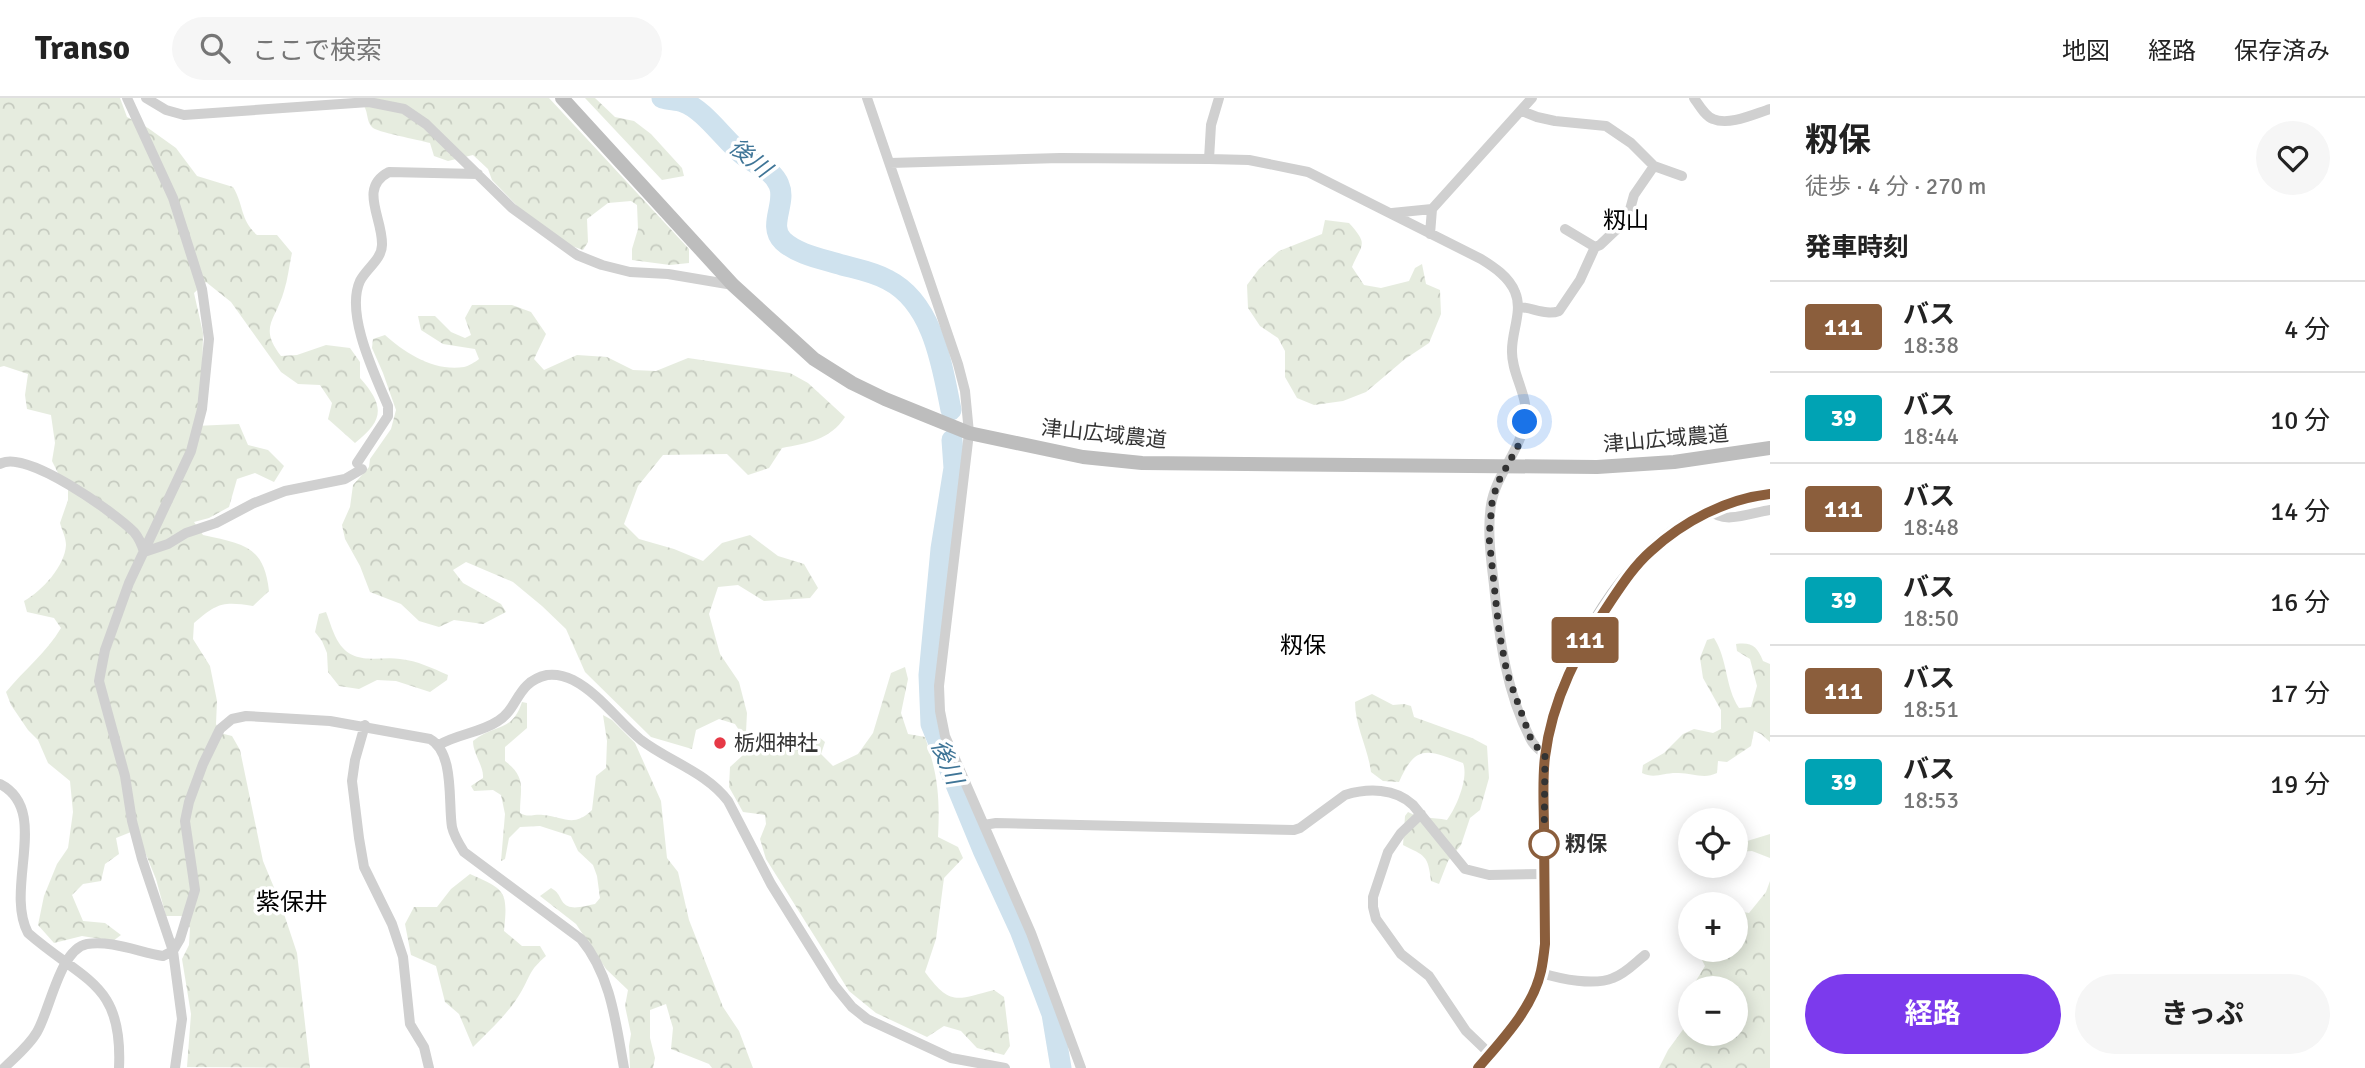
<!DOCTYPE html>
<html lang="ja">
<head>
<meta charset="utf-8">
<style>
  :root { --surface:#fff; --page:#f6f6f6; --text:#222; --muted:#767676; --line:#e0e0e0; --accent:#7c3aed }
  body { margin:0; font-family:Signika,"Noto Sans JP",sans-serif; background:var(--page); color:var(--text); height:100vh; display:flex; flex-direction:column; font-size:26px; white-space:nowrap }
  * { box-sizing:border-box; margin:0 }
  p { font-size:23px; color:var(--muted) }
  .icon { flex:none; width:38px; height:38px; fill:none; stroke:currentColor; stroke-width:2; stroke-linecap:round; stroke-linejoin:round }
  .map { position:relative; flex:1; overflow:hidden }
  .details { display:flex; flex-direction:column; background:var(--surface); width:595px }
  .details>* { flex:none }
  .badge { padding:0 14px; border-radius:5px; font-size:24px; line-height:46px }
  .fabs { position:absolute; left:1678px; top:710px; display:grid; gap:14px }
  .fabs a { display:grid; place-items:center; width:70px; height:70px; border-radius:50%; background:var(--surface); box-shadow:0 4px 18px #0003; font-size:35px }
  .you { position:absolute; width:35px; height:35px; margin:-18px; border:5px solid #fff; border-radius:50%; background:#1a73e8; box-shadow:0 0 0 10px #1a73e833 }
  .map>.badge { position:absolute; translate:-50% -50%; box-shadow:0 0 0 4px #fff }
  h2 { padding:0 35px; font-size:26px; line-height:63px }
  .round { display:grid; place-items:center; flex:none; width:74px; height:74px; border-radius:37px; background:var(--page) }
  .summary { display:flex; align-items:center; justify-content:space-between; height:119px; padding:0 35px }
  h1 { font-size:33px; font-weight:700; line-height:52px }
  .button { display:flex; gap:14px; margin-top:auto; padding:14px 35px }
  .button a { flex:1; height:80px; border-radius:42px; background:var(--accent); color:#fff; font-size:28px; font-weight:700; line-height:80px; text-align:center }
  .button a+a { background:var(--page); color:var(--text) }
  ul { padding:0; list-style:none }
  li { display:flex; align-items:center; gap:21px; height:91px; padding:0 35px; border-top:2px solid var(--line) }
  li div { flex:1 }
  li b { display:block; font-size:26px }
  li em { font-style:normal }
  li .badge { min-width:77px; font-weight:700; text-align:center }
  header { display:flex; align-items:center; gap:42px; box-sizing:border-box; height:98px; padding:0 35px; background:var(--surface); border-bottom:2px solid var(--line) }
  header strong { font-size:33px }
  nav { display:flex; gap:38px; margin-inline-start:auto; font-size:24px }
  .search { width:490px; height:63px; background:var(--page); display:flex; align-items:center; gap:18px; box-sizing:border-box; padding:0 24px; border-radius:38px; color:var(--muted); font-size:26px }
  main { display:flex; flex:1; min-height:0 }
  .map>svg:first-child { display:block }
  .forest { fill:url(#forest-crowns) }
  .lines { fill:none; stroke-linecap:round; stroke-linejoin:round }
  .river { stroke:#cfe2ee; stroke-width:21 }
  .street { stroke:#d0d0d0; stroke-width:10 }
  .secondary { stroke:#bdbdbd; stroke-width:14 }
  .line-casing { stroke:#fff; stroke-width:16 }
  .line { stroke:#8b5e3c; stroke-width:10 }
  .walk { stroke:#333; stroke-width:7; stroke-dasharray:0 12.6 }
  .poi-dot { fill:#e63946; stroke:#fff; stroke-width:2.5 }
  .stop-dot { fill:#fff; stroke:#8b5e3c; stroke-width:3.5 }
  .labels { text-anchor:middle; dominant-baseline:central; stroke-width:7; stroke-linejoin:round; paint-order:stroke }
  .street-label { font-size:21px; fill:#333; stroke:#fff }
  .poi-label { font-size:21px; fill:#333; stroke:#fff; text-anchor:start }
  .stop-label { font-size:21px; font-weight:bold; fill:#333; stroke:#fff; text-anchor:start }
  .water-label { font-size:23px; font-style:italic; fill:#3f7597; stroke:#fff }
  .neighbourhood-label { font-size:23px; fill:#000; stroke:#fff }
  .quarter-label { font-size:24px; fill:#000; stroke:#fff }
</style>
</head>
<body>
<header>
<strong>Transo</strong>
<div class="search"><svg class="icon" aria-label="search" viewBox="0 0 24 24"><circle cx="10" cy="10" r="6"/><path d="M15 15l6 6"/></svg>ここで検索</div>
<nav><a>地図</a><a>経路</a><a>保存済み</a></nav>
</header>
<main>
<div class="map">
<svg width="1770" height="970" viewBox="0 0 1770 970">
  <defs>
    <pattern id="forest-crowns" width="20" height="18" patternUnits="userSpaceOnUse" patternTransform="scale(1.75)"><rect width="20" height="18" fill="#e6ecdf"/><path d="M2 6a3 3 0 1 1 6 0M12 15a3 3 0 1 1 6 0" fill="none" stroke="#c6cbc0"/></pattern>
  </defs>
  <rect width="100%" height="100%" fill="#fff"/>
  <path class="forest" d="M0,0H120L127,19L148,30L176,50L197,78L233,89C244,107 240,122 257,137H277L292,155C289,168 288,181 284,193C276,222 258,229 281,258L297,257L326,247L350,250L360,264V280C385,308 384,322 355,345L328,321L332,305L320,287L298,286L281,274L231,204L206,184L194,195L203,235L202,285L195,328L239,326L248,347L268,352L284,368L274,384L255,375L237,381L229,409L209,420L194,424L203,437C244,446 264,448 269,493L253,508C223,503 217,505 194,525L193,541L210,568L217,603L216,626L220,635L232,638L240,652L263,763L280,804L297,855L310,970L187,969L191,916L182,861L189,847L190,830L184,818H166L156,781L136,732L116,740L119,756L105,766L101,783L83,786L72,797L83,823L105,825L121,837L113,843L82,838L54,845L38,827L44,798L57,766L68,750L73,714L70,683L48,665L38,642L28,632L11,607L6,594C24,572 47,554 61,530L54,520L27,514L24,503C42,493 65,468 66,447C66,440 62,432 60,425L68,402V386L60,379L52,363L55,345L51,317L27,311L25,297L28,276L4,268L0,269Z
    M359,0H549L689,151V165L670,167L632,162V151L638,131L637,107L631,103L608,105L587,121L588,144L583,152L566,146L522,113L492,82L488,71L473,57L448,63L434,58L430,45C420,42 375,34 372,29C365,21 370,13 359,0Z
    M585,0H595L615,19L634,23L651,36L682,70L684,78L662,82Z
    M1325,122L1349,125C1369,147 1362,145 1352,169L1364,187L1381,190L1409,183L1415,170L1422,166L1426,186L1440,192L1441,216L1429,245L1405,261L1366,294L1343,303L1314,307L1297,300L1285,279V253L1278,240L1260,228L1248,210L1247,187L1259,171L1279,153L1322,136Z
    M472,207H512L531,214L546,236L534,261L544,272L577,257L607,259L633,272L656,273L688,260L790,275L808,285L845,319C830,342 808,345 782,350L769,370L748,377L727,356L663,357L638,388L624,426L639,441L674,451L703,463L722,445L750,437L778,458L804,466L818,490L810,500L764,503L738,487L718,489L709,516L720,556L739,584L747,615L746,634L758,644L819,639L825,644L821,656L833,668L858,656L873,635L891,575L905,569L908,581L901,615L908,636L925,639C938,677 940,700 938,739L958,749L963,760L944,780L936,841L925,874C950,908 956,902 994,892L1004,899L1010,948L1004,957L977,950L961,933L944,928L927,939L876,915L849,893L766,761L760,741L766,726L765,717L743,714L729,689L730,669L742,658L748,646L735,626L719,621L696,632L692,651L651,639L585,574L566,531L542,508L513,484L466,464L453,472L463,485L501,506L506,514L483,526L454,522L439,529L419,523L401,506L370,494L360,468L345,441L342,427L350,409L353,387L369,369L370,361L391,331L396,312L383,275L372,250L373,241L385,237C405,255 435,274 464,269C469,268 475,264 479,261L475,251L443,246L421,232L418,218H435L451,234L465,240L471,237L465,220Z
    M326,514C330,524 333,536 339,545C354,568 379,558 400,561C418,563 432,570 448,577L447,582L430,594L396,583L377,582L359,591L339,588L328,574L327,555L322,543L315,534L319,516Z
    M1714,540C1728,562 1725,589 1739,610L1751,609L1757,588L1750,561L1737,553L1736,546C1752,544 1757,548 1763,563L1770,566V644L1761,636L1754,633L1751,648L1727,664L1718,663L1717,675C1703,682 1691,674 1676,675C1663,675 1654,681 1642,675L1643,667L1664,655L1683,636L1694,631L1713,635L1721,631V612L1703,580L1700,560L1707,542Z
    M1372,596L1393,607L1404,606L1411,608L1414,619L1472,640L1487,648L1489,680L1480,712L1470,720L1461,747L1448,763L1439,786L1431,783C1428,757 1425,758 1403,747L1405,718L1408,714C1421,721 1432,719 1447,722C1456,710 1469,680 1463,665C1428,652 1416,645 1399,684L1383,683L1371,674C1368,650 1355,628 1355,604Z
    M522,604L527,605V630L505,649V663C527,680 520,690 520,715C528,720 534,716 543,717C565,719 573,730 592,712L596,678L606,670L607,643L603,617L612,622L635,645L661,703L667,760L678,774L689,822L723,909L739,933L753,970H712L709,966L671,951L673,930L666,906L650,912V940L655,960L653,970H630L629,948L631,936L625,908L628,892L606,871L576,826L540,798L551,790C558,794 558,796 562,803C569,814 583,808 595,806L600,800L597,778L593,767L578,753L571,738L540,728L520,729L509,740L505,761L501,763L505,716L501,697L493,692L474,693L471,688L483,680C484,668 473,656 473,643C495,625 512,635 522,604Z
    M1770,736V760L1752,753L1736,754V750L1744,744Z
    M470,776C506,792 508,793 504,833L522,848H540L546,858C528,874 532,875 521,894C509,915 490,932 473,949L459,916L445,904L436,868L411,857L405,826L414,809H437L451,791Z
    M1770,783V970H1659L1668,952L1690,922V936H1736V891H1694V886L1705,868L1701,860V852H1736V813L1749,815L1766,794Z"/>
  <g class="lines">
    <path class="river" d="M662,0C669,2 677,2 683,4C704,11 725,43 743,57C755,67 773,71 779,87C787,105 767,128 783,143C798,157 823,161 842,167C857,171 874,174 888,182C933,205 942,267 951,312
      M952,342L954,370L941,451L929,577L931,626L983,752L1020,832L1052,916L1061,970"/>
    <path class="street" d="M127,0L173,100L202,191L209,241L202,311L191,353L129,485L105,552L99,583L125,678L132,723L142,761L173,853L182,921L175,970
      M146,0L166,12L184,17L369,4L404,11L426,26L512,110L577,157L602,167L630,174L668,176L733,187
      M867,0L958,266L965,293L969,335L939,588L940,613L945,638L1031,835L1081,970
      M1694,0C1699,7 1705,18 1713,21C1729,28 1754,16 1770,11
      M1522,13L1537,19L1555,23L1606,28L1631,45L1654,68L1682,78
      M1209,61L1211,27L1219,0
      M890,65L1060,60L1209,61L1249,62L1308,74L1481,161C1494,169 1509,179 1515,194C1523,212 1512,233 1512,252C1511,277 1530,298 1525,324C1519,354 1496,377 1491,407C1487,433 1491,461 1494,487C1499,539 1506,594 1531,642C1534,648 1540,652 1545,657
      M1392,115L1432,111
      M1565,131L1595,149L1600,147L1619,129L1629,115L1634,97L1654,68
      M1430,136L1432,111L1532,0
      M1518,209C1532,209 1546,218 1559,213L1580,182L1595,149
      M357,365L388,318V308C375,277 345,216 360,183C366,171 382,161 382,147C383,120 358,90 389,74L478,76
      M0,366C25,350 115,415 134,434C139,440 142,447 144,454
      M1712,413C1723,427 1754,414 1770,412
      M144,454L168,446L186,435L216,425L254,405L285,393L345,381L362,371
      M365,627L355,662L352,683L359,740L364,769L392,826L403,859L410,926L424,949L429,970
      M439,647C457,636 480,635 498,623C519,610 516,584 547,577C555,576 565,578 573,582C600,596 618,623 641,642C670,664 706,674 728,703L771,786L834,887L852,909L867,921L951,960L1005,970
      M0,686C51,712 4,790 28,835C84,884 123,884 119,970
      M1421,716L1401,735L1388,754L1373,799V809L1376,821L1401,856L1429,878L1466,933L1490,956
      M984,727L996,725L1294,732L1300,730L1345,697C1368,690 1395,690 1413,707L1465,771L1489,777L1544,776
      M1541,875C1561,881 1594,888 1613,880C1625,876 1635,865 1645,857
      M4,970C15,959 29,948 37,934C50,912 60,851 87,846C111,842 139,854 163,858L173,853L180,841L195,792L185,723L189,704L203,666L220,631L232,621L246,618L330,623L430,641C455,655 448,706 452,729C454,738 459,746 464,754L581,841C611,877 616,926 624,970"/>
    <path class="secondary" d="M562,0L733,187L814,261L852,285L885,301L969,335L1083,359L1142,365L1597,369L1674,364L1770,350
      M1478,970C1502,942 1533,910 1541,873C1543,864 1544,855 1545,846C1545,808 1544,771 1544,733C1544,709 1542,683 1545,659C1553,586 1607,488 1663,442C1693,418 1731,401 1770,396"/>
  </g>
  <g class="lines">
    <defs>
      <path id="line" d="M1478,970C1502,942 1533,910 1541,873C1543,864 1544,855 1545,846C1545,808 1544,771 1544,733C1544,709 1542,683 1545,659C1552,601 1579,550 1611,503C1623,485 1635,467 1651,453C1684,423 1726,401 1770,396"/>
    </defs>
    <use href="#line" class="line-casing"/>
    <use href="#line" class="line"/>
    <path class="walk" d="M1525,324L1518,348L1497,386L1492,405L1489,439L1499,533L1507,575L1532,644L1545,657L1544,754V746"/>
  </g>
  <circle class="poi-dot" cx="720" cy="645" r="7"/>
  <circle class="stop-dot" cx="1544" cy="746" r="14"/>
  <g class="labels">
    <g class="street-label">
      <text transform="translate(1104 336) rotate(6)">津山広域農道</text>
      <text transform="translate(1666 341) rotate(-5)">津山広域農道</text>
    </g>
    <g class="poi-label">
      <text x="734" y="645">栃畑神社</text>
    </g>
    <g class="stop-label">
      <text x="1565" y="746">籾保</text>
    </g>
    <g class="water-label">
      <text transform="translate(750 60) rotate(39)">後川</text>
      <text transform="translate(947 664) rotate(67)">後川</text>
    </g>
    <g class="neighbourhood-label">
      <text x="1626" y="122">籾山</text>
      <text x="1303" y="547">籾保</text>
    </g>
    <g class="quarter-label">
      <text x="292" y="804">紫保井</text>
    </g>
  </g>
</svg>
<div class="fabs">
<a><svg class="icon" aria-label="locate" viewBox="0 0 24 24"><circle cx="12" cy="12" r="6"/><path d="M12 2v4M12 18v4M2 12h4M18 12h4"/></svg></a>
<a>+</a>
<a>−</a>
</div>
<div class="you" style="left:1525px;top:324px"></div>
<b class="badge" style="left:1585px;top:542px;background:#8b5e3c;color:#fff">111</b>
</div>
<section class="details">
<div class="summary"><div><h1>籾保</h1><p>徒歩 · 4 分 · 270 m</p></div><a class="round"><svg class="icon" aria-label="heart" viewBox="0 0 24 24"><path d="M12 20l-8-8c-3-5 5-10 8-4 3-6 11-1 8 4z"/></svg></a></div>
<h2>発車時刻</h2>
<ul>
<li><span class="badge" style="background:#8b5e3c;color:#fff">111</span><div><b>バス</b><p>18:38</p></div><em>4 分</em></li>
<li><span class="badge" style="background:#00a3b4;color:#fff">39</span><div><b>バス</b><p>18:44</p></div><em>10 分</em></li>
<li><span class="badge" style="background:#8b5e3c;color:#fff">111</span><div><b>バス</b><p>18:48</p></div><em>14 分</em></li>
<li><span class="badge" style="background:#00a3b4;color:#fff">39</span><div><b>バス</b><p>18:50</p></div><em>16 分</em></li>
<li><span class="badge" style="background:#8b5e3c;color:#fff">111</span><div><b>バス</b><p>18:51</p></div><em>17 分</em></li>
<li><span class="badge" style="background:#00a3b4;color:#fff">39</span><div><b>バス</b><p>18:53</p></div><em>19 分</em></li>
</ul>
<div class="button"><a>経路</a><a>きっぷ</a></div>
</section>
</main>
</body>
</html>
